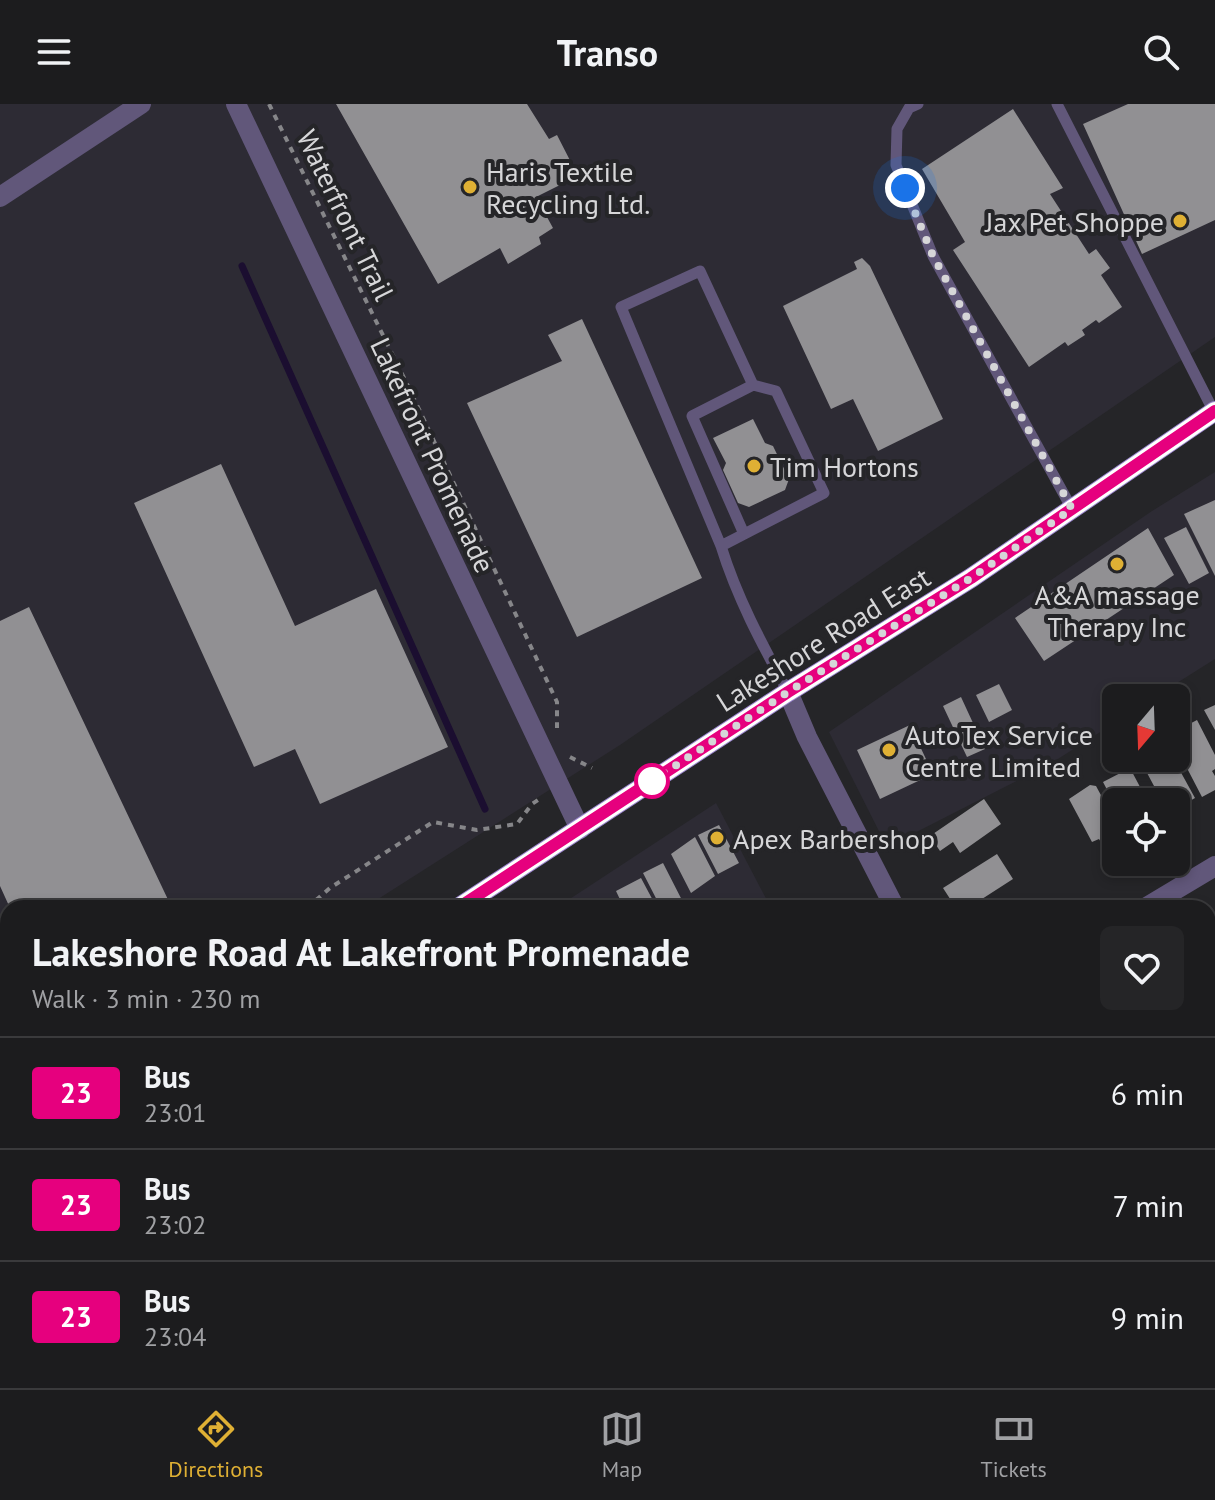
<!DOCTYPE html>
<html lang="en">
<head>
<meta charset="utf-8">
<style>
  :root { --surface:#1c1c1e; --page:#252527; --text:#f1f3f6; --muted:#a0a1a4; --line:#3a3a3c; --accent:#dfb034 }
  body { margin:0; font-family:"PT Sans",sans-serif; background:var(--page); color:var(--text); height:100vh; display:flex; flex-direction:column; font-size:30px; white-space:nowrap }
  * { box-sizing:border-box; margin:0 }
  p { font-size:26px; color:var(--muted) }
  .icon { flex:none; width:44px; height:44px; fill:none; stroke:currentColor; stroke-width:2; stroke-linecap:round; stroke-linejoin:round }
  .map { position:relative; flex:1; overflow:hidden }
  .sheet { position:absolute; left:0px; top:796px; width:1216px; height:488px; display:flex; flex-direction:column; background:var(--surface); border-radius:24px 24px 0 0; box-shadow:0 4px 12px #0003,0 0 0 2px var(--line) }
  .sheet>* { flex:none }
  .badge { padding:0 16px; border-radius:6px; font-size:28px; line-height:52px }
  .needle { width:52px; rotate:199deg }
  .fabs { position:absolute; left:1102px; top:580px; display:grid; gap:16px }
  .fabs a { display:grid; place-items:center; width:88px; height:88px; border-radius:12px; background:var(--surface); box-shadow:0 4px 12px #0003,0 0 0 2px var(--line); font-size:40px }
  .you { position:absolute; width:40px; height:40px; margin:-20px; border:6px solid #fff; border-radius:50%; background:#1a73e8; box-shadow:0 0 0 12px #1a73e833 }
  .map>.badge { position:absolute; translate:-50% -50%; box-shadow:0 0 0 4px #fff }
  .round { display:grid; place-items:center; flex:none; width:84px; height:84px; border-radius:12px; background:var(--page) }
  .headline { display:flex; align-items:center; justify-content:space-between; height:136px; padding:0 32px }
  h1 { font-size:38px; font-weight:800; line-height:60px }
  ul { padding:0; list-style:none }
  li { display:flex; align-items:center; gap:24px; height:112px; padding:0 32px; border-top:2px solid var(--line) }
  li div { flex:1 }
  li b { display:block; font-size:30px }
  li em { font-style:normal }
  li .badge { min-width:88px; font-weight:700; text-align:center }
  header { display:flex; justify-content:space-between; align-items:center; height:104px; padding:0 32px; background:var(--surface); font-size:36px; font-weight:800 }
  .dock { display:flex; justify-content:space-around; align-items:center; height:112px; border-top:2px solid var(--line); background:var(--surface); font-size:22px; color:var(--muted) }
  .dock a { display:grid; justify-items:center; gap:4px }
  .dock .selected { color:var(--accent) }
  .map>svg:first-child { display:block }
  .built { fill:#2d2b34 }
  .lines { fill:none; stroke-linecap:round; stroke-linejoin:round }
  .stream { stroke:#1b0e30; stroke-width:7 }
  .building { fill:#919093 }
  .path { stroke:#868689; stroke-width:4; stroke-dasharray:6 6; stroke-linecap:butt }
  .lane { stroke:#61577a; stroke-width:11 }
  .street { stroke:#61577a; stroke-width:20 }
  .primary { stroke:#9d88d0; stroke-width:20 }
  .line-casing { stroke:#fff; stroke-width:18 }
  .line { stroke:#e6007e; stroke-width:12 }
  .walk { stroke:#d6d6d8; stroke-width:8; stroke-dasharray:0 14.4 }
  .poi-dot { fill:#dfb034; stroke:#252528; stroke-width:3 }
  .stop-dot { fill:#fff; stroke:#e6007e; stroke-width:4 }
  .labels { text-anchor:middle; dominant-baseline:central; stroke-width:8; stroke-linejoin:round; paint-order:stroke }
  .poi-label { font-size:28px; fill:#d6d6d8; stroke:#252528; text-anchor:start }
  .street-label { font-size:28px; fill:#d6d6d8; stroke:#252528 }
</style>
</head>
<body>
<header><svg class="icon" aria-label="menu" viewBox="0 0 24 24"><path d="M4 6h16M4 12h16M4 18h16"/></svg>Transo<svg class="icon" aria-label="search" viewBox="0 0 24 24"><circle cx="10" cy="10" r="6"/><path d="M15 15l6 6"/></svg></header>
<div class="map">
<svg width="1215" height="1284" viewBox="0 0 1215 1284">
  <rect width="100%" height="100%" fill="#252528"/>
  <path class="built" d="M0,0H1215V233L620,641L364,804H8V1029L0,1035Z
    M1215,368V555L1153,594H1116V618L1050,660L887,743L829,628L1152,407Z
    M716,699L771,804H556Z
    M8,1173V1276H81L85,1284H0V1179Z"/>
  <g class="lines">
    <path class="stream" d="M242,162L485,705"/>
  </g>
  <path class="building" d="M336,0H527L549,35L557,31L578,72L536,93L553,124L539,133L541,140L508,160L500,144L438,180Z
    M1128,0H1215V116L1142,150L1083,20Z
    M1013,5L1063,84L1050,90L1089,150L1096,145L1110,164L1101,171L1122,203L1099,219L1096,216L1082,226L1085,231L1068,242L1065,238L1029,263L953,146L965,138L922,65Z
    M862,154L870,162L943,315L878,347L853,295L831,305L783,202L857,165L854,158Z
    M582,215L702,474L577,533L467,299L562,257L548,231Z
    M753,315L765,339L773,342L789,375L785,386L749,403L738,399L723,366L726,359L713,334Z
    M221,360L295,522L376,485L448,643L320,700L295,645L254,663L134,399Z
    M1215,396V472L1184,410Z
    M1186,423L1209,469L1189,480L1164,434Z
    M1148,424L1174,471L1044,557L1015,514Z
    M29,503L172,804H10L0,782V517Z
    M999,580L1012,606L989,618L976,591Z
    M961,593L985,645L967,653L943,602Z
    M1215,601V626L1204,606Z
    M1197,616L1215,651V665L1212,667L1215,672V686L1202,693L1176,643V627Z
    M910,621L933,670L880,695L857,646Z
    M1139,654H1173L1195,694L1179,703L1171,689L1161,695Z
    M1130,664L1148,698H1116V703L1103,678Z
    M1090,681L1096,682L1116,719V740L1105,745L1099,735L1092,738L1069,695Z
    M984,695L1001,720L960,749L953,738L940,747L930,732Z
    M719,721L739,759L718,770L698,731Z
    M695,733L715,772L691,789L671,750Z
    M997,750L1013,775L968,804H956L943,784Z
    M663,759L686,804H661L643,769Z
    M641,774L657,804H624L616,787Z
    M998,795L1004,803L1011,798L1015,804H984Z
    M1215,853V880L1208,870V857Z
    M0,1216L8,1232V1276H27L21,1279L24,1284H0Z
    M1215,1225V1258L1208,1263V1230Z
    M1215,1272V1284H1197Z
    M173,1276H209L214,1284H160Z
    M363,1276H406L393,1284H369Z
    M552,1276H595L584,1284H552L551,1282L554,1279Z
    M603,1276H607L613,1284H591Z
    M843,1276H873L857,1284H847Z"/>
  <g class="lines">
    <path class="path" d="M269,0L408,282L557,598V624
      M570,653L592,664
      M307,804L330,784L433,718L477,726L517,720L532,700L541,694
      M0,1032L8,1026"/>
    <path class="lane" d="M918,0L909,4L897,25L896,61L933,152L1072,405
      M1057,0L1214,308
      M753,281L700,167L621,203L721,442C737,494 762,540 788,588
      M721,442L824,389L776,287L753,281L692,312L744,430"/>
    <path class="street" d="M236,0L580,725
      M0,93L141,0
      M788,588L807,633L895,804
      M1145,804L1215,762
      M109,1276L113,1284
      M482,1276L486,1284
      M1136,1276L1140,1284
      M985,1284L998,1276"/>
    <path class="primary" d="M458,804L788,588L971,474L1215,307
      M0,1106L8,1100"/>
  </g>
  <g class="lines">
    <defs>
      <path id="line" d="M458,804L788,588L971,474L1215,307"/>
    </defs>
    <use href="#line" class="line-casing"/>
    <use href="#line" class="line"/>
    <path class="walk" d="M652,677L788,588L971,474L1072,405L933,152L905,84"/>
  </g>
  <g class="poi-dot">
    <circle cx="470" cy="83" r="8"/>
    <circle cx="1180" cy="117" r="8"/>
    <circle cx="754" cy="362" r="8"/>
    <circle cx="1117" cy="460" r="8"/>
    <circle cx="889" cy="646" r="8"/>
    <circle cx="717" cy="734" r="8"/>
  </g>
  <circle class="stop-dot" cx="652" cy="677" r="16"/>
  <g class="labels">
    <g class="poi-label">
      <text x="486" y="67">Haris Textile<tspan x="486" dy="32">Recycling Ltd.</tspan></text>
      <text x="1164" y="117" text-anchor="end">Jax Pet Shoppe</text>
      <text x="770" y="362">Tim Hortons</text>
      <text x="1117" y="490" text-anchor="middle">A&amp;A massage<tspan x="1117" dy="32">Therapy Inc</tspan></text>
      <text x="905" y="630">AutoTex Service<tspan x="905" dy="32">Centre Limited</tspan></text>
      <text x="733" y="734">Apex Barbershop</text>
    </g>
    <g class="street-label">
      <text transform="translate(346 111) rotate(64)">Waterfront Trail</text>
      <text transform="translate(433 351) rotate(65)">Lakefront Promenade</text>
      <text transform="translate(823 535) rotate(-32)">Lakeshore Road East</text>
    </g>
  </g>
</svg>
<div class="fabs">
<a><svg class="needle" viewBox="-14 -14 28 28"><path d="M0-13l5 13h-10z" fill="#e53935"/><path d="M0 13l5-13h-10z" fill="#a0a1a4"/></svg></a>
<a><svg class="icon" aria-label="locate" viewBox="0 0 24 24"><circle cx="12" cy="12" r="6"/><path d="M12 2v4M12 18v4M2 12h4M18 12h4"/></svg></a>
</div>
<div class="you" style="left:905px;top:84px"></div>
<section class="sheet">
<div class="headline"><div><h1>Lakeshore Road At Lakefront Promenade</h1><p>Walk · 3 min · 230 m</p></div><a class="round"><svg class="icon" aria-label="heart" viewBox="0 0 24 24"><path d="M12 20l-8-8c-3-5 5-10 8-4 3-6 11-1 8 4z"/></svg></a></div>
<ul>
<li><span class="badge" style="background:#e6007e;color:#fff">23</span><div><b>Bus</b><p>23:01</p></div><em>6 min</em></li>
<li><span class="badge" style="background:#e6007e;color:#fff">23</span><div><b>Bus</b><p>23:02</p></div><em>7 min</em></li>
<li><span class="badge" style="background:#e6007e;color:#fff">23</span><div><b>Bus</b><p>23:04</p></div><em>9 min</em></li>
</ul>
</section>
</div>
<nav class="dock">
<a class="selected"><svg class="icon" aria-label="directions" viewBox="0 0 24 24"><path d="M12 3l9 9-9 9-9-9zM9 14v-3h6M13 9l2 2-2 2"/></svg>Directions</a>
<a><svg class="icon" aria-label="map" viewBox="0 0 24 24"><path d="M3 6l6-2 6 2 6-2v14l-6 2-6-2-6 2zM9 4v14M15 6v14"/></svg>Map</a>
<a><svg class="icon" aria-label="tickets" viewBox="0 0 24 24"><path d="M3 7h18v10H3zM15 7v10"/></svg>Tickets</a>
</nav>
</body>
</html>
